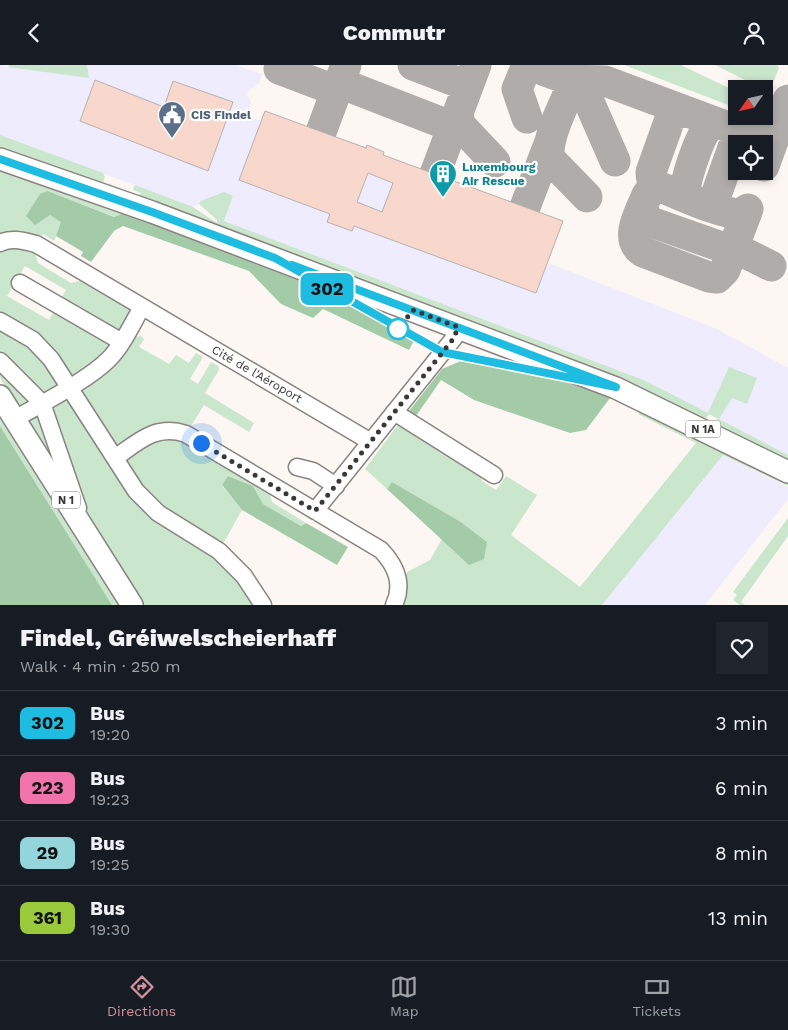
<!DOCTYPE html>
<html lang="en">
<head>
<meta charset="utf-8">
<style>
  :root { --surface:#171b24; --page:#20242c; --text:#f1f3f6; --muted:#9ea1a6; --line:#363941; --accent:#d4939c }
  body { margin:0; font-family:"Work Sans",sans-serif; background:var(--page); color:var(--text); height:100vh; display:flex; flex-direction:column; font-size:19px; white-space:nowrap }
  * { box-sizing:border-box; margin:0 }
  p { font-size:16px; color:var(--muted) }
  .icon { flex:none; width:28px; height:28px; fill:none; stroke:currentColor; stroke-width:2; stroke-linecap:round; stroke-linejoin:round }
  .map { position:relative; height:540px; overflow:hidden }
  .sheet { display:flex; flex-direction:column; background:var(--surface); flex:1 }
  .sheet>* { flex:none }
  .badge { padding:0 10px; border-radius:8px; font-size:18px; line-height:32px }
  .needle { width:32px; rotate:236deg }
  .tools { position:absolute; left:728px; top:15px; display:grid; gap:10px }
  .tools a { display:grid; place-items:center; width:45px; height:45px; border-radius:0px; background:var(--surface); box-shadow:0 2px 8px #0003; font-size:25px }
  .you { position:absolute; width:25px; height:25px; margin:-12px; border:4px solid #fff; border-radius:50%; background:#1a73e8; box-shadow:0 0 0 8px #1a73e833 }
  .map>.badge { position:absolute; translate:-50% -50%; box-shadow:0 0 0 2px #fff }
  .round { display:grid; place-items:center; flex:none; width:52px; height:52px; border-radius:0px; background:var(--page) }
  .headline { display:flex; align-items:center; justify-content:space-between; height:85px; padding:0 20px }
  h1 { font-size:24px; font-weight:800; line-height:38px }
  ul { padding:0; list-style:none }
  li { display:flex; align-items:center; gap:15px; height:65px; padding:0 20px; border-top:1px solid var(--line) }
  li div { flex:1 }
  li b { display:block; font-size:19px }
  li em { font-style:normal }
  li .badge { min-width:55px; font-weight:700; text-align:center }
  header { display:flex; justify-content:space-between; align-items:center; height:65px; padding:0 20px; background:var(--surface); font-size:22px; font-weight:800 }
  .tabs { display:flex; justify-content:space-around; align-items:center; height:70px; border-top:1px solid var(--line); background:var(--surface); font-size:14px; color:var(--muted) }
  .tabs a { display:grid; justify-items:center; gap:2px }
  .tabs .on { color:var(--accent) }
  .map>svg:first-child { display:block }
  .commercial { fill:#eeecfd }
  .green { fill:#cae6cd; fill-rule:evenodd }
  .forest { fill:#a4cba8 }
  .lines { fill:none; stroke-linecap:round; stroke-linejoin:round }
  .taxiway { stroke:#b0acaa; stroke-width:31 }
  .building { fill:#f8d8cd; stroke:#b8b1af; fill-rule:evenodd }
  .minor-casing { stroke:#898480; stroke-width:19 }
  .major-casing { stroke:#898480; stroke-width:24 }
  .minor { stroke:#fff; stroke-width:16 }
  .major { stroke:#fff; stroke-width:21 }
  .line-casing { stroke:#fff; stroke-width:11 }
  .line { stroke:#1fbce1; stroke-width:8 }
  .walk { stroke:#3a3836; stroke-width:5; stroke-dasharray:0 9 }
  .stop-dot { fill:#fff; stroke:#1fbce1; stroke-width:2.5 }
  .labels { text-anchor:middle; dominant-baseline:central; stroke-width:4.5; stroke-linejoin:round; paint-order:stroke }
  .shield { fill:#fff; stroke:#757472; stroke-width:1 }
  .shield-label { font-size:11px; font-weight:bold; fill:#3a3836 }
  .service-label { font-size:12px; font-weight:bold; fill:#4e5e75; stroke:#fff; text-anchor:start }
  .culture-label { font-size:12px; font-weight:bold; fill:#0d838f; stroke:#fff; text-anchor:start }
  .street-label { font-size:12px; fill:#3a3836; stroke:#fff }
</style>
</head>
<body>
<header><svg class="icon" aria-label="back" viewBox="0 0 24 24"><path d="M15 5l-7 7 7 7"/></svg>Commutr<svg class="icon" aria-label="person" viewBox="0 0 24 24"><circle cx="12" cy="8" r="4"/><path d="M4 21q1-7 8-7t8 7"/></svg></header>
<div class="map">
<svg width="788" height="540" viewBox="0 0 788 540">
  <rect width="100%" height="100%" fill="#fcf7f3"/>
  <path class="commercial" d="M0,0L88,13L87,0H236L262,9L259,18L249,25L247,29L251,38L247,51L261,56L265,46L365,83L367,80L384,87V90L563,156L548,198L717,264L788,303V390L646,316L224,156L233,131L201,136L199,139L193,142L0,70Z
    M723,390L788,422V434L705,540H602Z"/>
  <path class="green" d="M9,0H87L89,13L8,2Z
    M624,0H681L735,26L733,29L736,31V43Z
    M715,0H777L779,3L770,25L767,26Z
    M0,70L103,108L105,112L103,117L109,120L110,118L115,124L0,86Z
    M0,107L124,148L115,152L48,126L50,150L62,157L54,176L43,169L34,185L38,198L71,218L84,215L125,239L130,245L134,272L141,271L144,274L139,282L169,299L176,290L189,298L196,288L203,292L190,314L198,319L211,297L218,301L219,305L205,328L254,358L249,367L204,340L183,374L268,423L272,437L306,458L301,461L263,439L253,421L228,411L222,421L242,445L219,486L254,540H142L0,313ZM25,201L66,225L49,255L7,231Z
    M135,120L193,142L217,158V155L199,139L201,136L224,127L233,131L224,156L646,316L708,348L729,302L757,313L747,339L732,333L719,354L788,390V399L714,361L718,354L709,349L704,357L138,132L141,128L133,125Z
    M642,343L782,413L788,419V421L723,390L602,540H394L407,507L430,495L442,474L469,499L487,477L461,457L392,417L387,424L365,404L400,357L480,407L482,416L496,425L506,411L537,430L511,470L580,522L696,378L638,349Z
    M0,346L122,540H112L0,361Z
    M788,453V471L741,537L745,540H740L733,535L737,530L733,527Z"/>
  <path class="forest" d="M48,126L114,152L124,148L329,224L415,274L409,285L323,244L313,253L281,239L249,206L123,161L114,166L91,197L81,191L83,187L56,171L61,157L50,150L35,160L26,151L40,129Z
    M468,293L565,312L610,333L586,365L570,368L474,335L441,315L416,351L409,346L442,304Z
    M0,361L112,540H0Z
    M228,411L253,421L263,439L301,461L306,458L348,482L337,500L242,445L222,420Z
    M392,417L461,457L487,477L484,494L469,500L387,424Z"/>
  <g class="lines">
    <path class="taxiway" d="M413,0L468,21
      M527,0L517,24L527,53
      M537,0L545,6L570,15L605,16L755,72C766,74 770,71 778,63
      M279,4L337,26
      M570,15L583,23L615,96
      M340,18L453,62
      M568,29C561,47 545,76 550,94L587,132
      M458,48L460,60L495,97
      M321,67L346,0
      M764,101L788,35
      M435,109L476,0
      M660,122L651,125L647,130C640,147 623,174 643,187L709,212L717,213L725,205L748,144L740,149C715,147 684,131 660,122C653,120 651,115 651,107L670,54L677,48L688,47
      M690,133L685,123C688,109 699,71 709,62C712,59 716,59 720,59
      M643,139L644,150L651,157L722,182L731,181L736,175L740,184L744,188
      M525,142L549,79
      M719,144L715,133L735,77L743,70H751
      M745,188L771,201"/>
  </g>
  <path class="building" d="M95,15L164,42L173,16L233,37L208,106L80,56Z
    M265,46L366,83L367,80L384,87L383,90L563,156L536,228L354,161L352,166L327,157L330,149L239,115ZM368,108L393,118L382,147L357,137Z"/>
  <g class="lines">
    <defs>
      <path id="minor" d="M0,178C12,172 24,176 36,179L371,377
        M20,218L122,277
        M0,256L33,275L51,294L136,426L158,448L219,486L244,511L263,540
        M0,296L42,338L78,443
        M394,347L494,410
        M15,354C42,338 87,316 109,294C123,280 132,259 142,242
        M115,393C139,376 156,359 186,369L381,485C396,501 404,519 394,540
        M297,402L313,406L336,421
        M315,446L454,273L458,262"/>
      <path id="major" d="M0,94L152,147L616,323L788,407
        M0,331L132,540"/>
    </defs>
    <use href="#minor" class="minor-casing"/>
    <use href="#major" class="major-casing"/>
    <use href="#minor" class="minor"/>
    <use href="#major" class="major"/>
  </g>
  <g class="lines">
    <defs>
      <path id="line" d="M0,94L152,147L275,193L442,287L616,322L292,200"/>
    </defs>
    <use href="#line" class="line-casing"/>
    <use href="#line" class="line"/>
    <path class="walk" d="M201,378L315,446L454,273L458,262L413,245L398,264"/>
  </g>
  <defs>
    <symbol id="civic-pin" viewBox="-11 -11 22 30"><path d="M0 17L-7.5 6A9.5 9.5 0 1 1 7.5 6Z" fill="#5c6f8a" stroke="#fff"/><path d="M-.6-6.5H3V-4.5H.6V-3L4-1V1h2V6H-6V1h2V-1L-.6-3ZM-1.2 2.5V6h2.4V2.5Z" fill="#fff"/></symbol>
    <symbol id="building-pin" viewBox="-11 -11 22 30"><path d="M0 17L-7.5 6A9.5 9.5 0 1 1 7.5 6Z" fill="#0f9aa8" stroke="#fff"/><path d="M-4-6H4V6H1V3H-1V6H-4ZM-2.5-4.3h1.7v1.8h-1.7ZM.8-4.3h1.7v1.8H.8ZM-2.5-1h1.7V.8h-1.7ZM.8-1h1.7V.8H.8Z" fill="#fff"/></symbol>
  </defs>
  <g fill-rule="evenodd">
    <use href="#civic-pin" x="156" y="34" width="32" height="43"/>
    <use href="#building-pin" x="427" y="93" width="32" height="43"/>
  </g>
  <circle class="stop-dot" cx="398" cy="264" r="10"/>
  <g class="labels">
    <g class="shield">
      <rect x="685.5" y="355.5" width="35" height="17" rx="4"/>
      <rect x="52" y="426.5" width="28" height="17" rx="4"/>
    </g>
    <g class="shield-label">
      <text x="703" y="364">N 1A</text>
      <text x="66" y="435">N 1</text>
    </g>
    <g class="service-label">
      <text x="191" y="50">CIS Findel</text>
    </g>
    <g class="culture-label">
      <text x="462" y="102">Luxembourg<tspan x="462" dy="14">Air Rescue</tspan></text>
    </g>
    <g class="street-label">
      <text transform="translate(257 309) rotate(30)">Cité de l'Aéroport</text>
    </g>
  </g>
</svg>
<div class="tools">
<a><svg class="needle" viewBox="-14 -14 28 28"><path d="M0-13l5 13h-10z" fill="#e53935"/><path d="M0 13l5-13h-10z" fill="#9ea1a6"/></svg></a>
<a><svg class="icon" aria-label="locate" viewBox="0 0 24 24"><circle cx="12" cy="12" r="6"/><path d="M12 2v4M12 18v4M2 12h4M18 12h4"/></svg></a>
</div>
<div class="you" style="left:201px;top:378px"></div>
<b class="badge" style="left:327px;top:224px;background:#1fbce1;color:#111">302</b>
</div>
<section class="sheet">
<div class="headline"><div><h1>Findel, Gréiwelscheierhaff</h1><p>Walk · 4 min · 250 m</p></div><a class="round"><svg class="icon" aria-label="heart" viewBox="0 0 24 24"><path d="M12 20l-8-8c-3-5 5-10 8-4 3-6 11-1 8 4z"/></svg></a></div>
<ul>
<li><span class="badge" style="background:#1fbce1;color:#111">302</span><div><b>Bus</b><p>19:20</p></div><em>3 min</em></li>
<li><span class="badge" style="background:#f173ac;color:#111">223</span><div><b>Bus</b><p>19:23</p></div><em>6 min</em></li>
<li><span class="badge" style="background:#93d5da;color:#111">29</span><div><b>Bus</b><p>19:25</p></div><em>8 min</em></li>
<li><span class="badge" style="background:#9aca3c;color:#111">361</span><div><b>Bus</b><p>19:30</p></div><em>13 min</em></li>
</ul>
</section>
<nav class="tabs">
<a class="on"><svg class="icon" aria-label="directions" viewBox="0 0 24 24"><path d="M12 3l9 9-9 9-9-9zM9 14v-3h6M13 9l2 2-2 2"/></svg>Directions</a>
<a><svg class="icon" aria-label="map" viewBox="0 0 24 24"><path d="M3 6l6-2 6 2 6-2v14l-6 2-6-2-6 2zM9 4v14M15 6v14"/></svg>Map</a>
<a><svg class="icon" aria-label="tickets" viewBox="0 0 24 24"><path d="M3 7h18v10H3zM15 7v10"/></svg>Tickets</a>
</nav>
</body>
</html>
